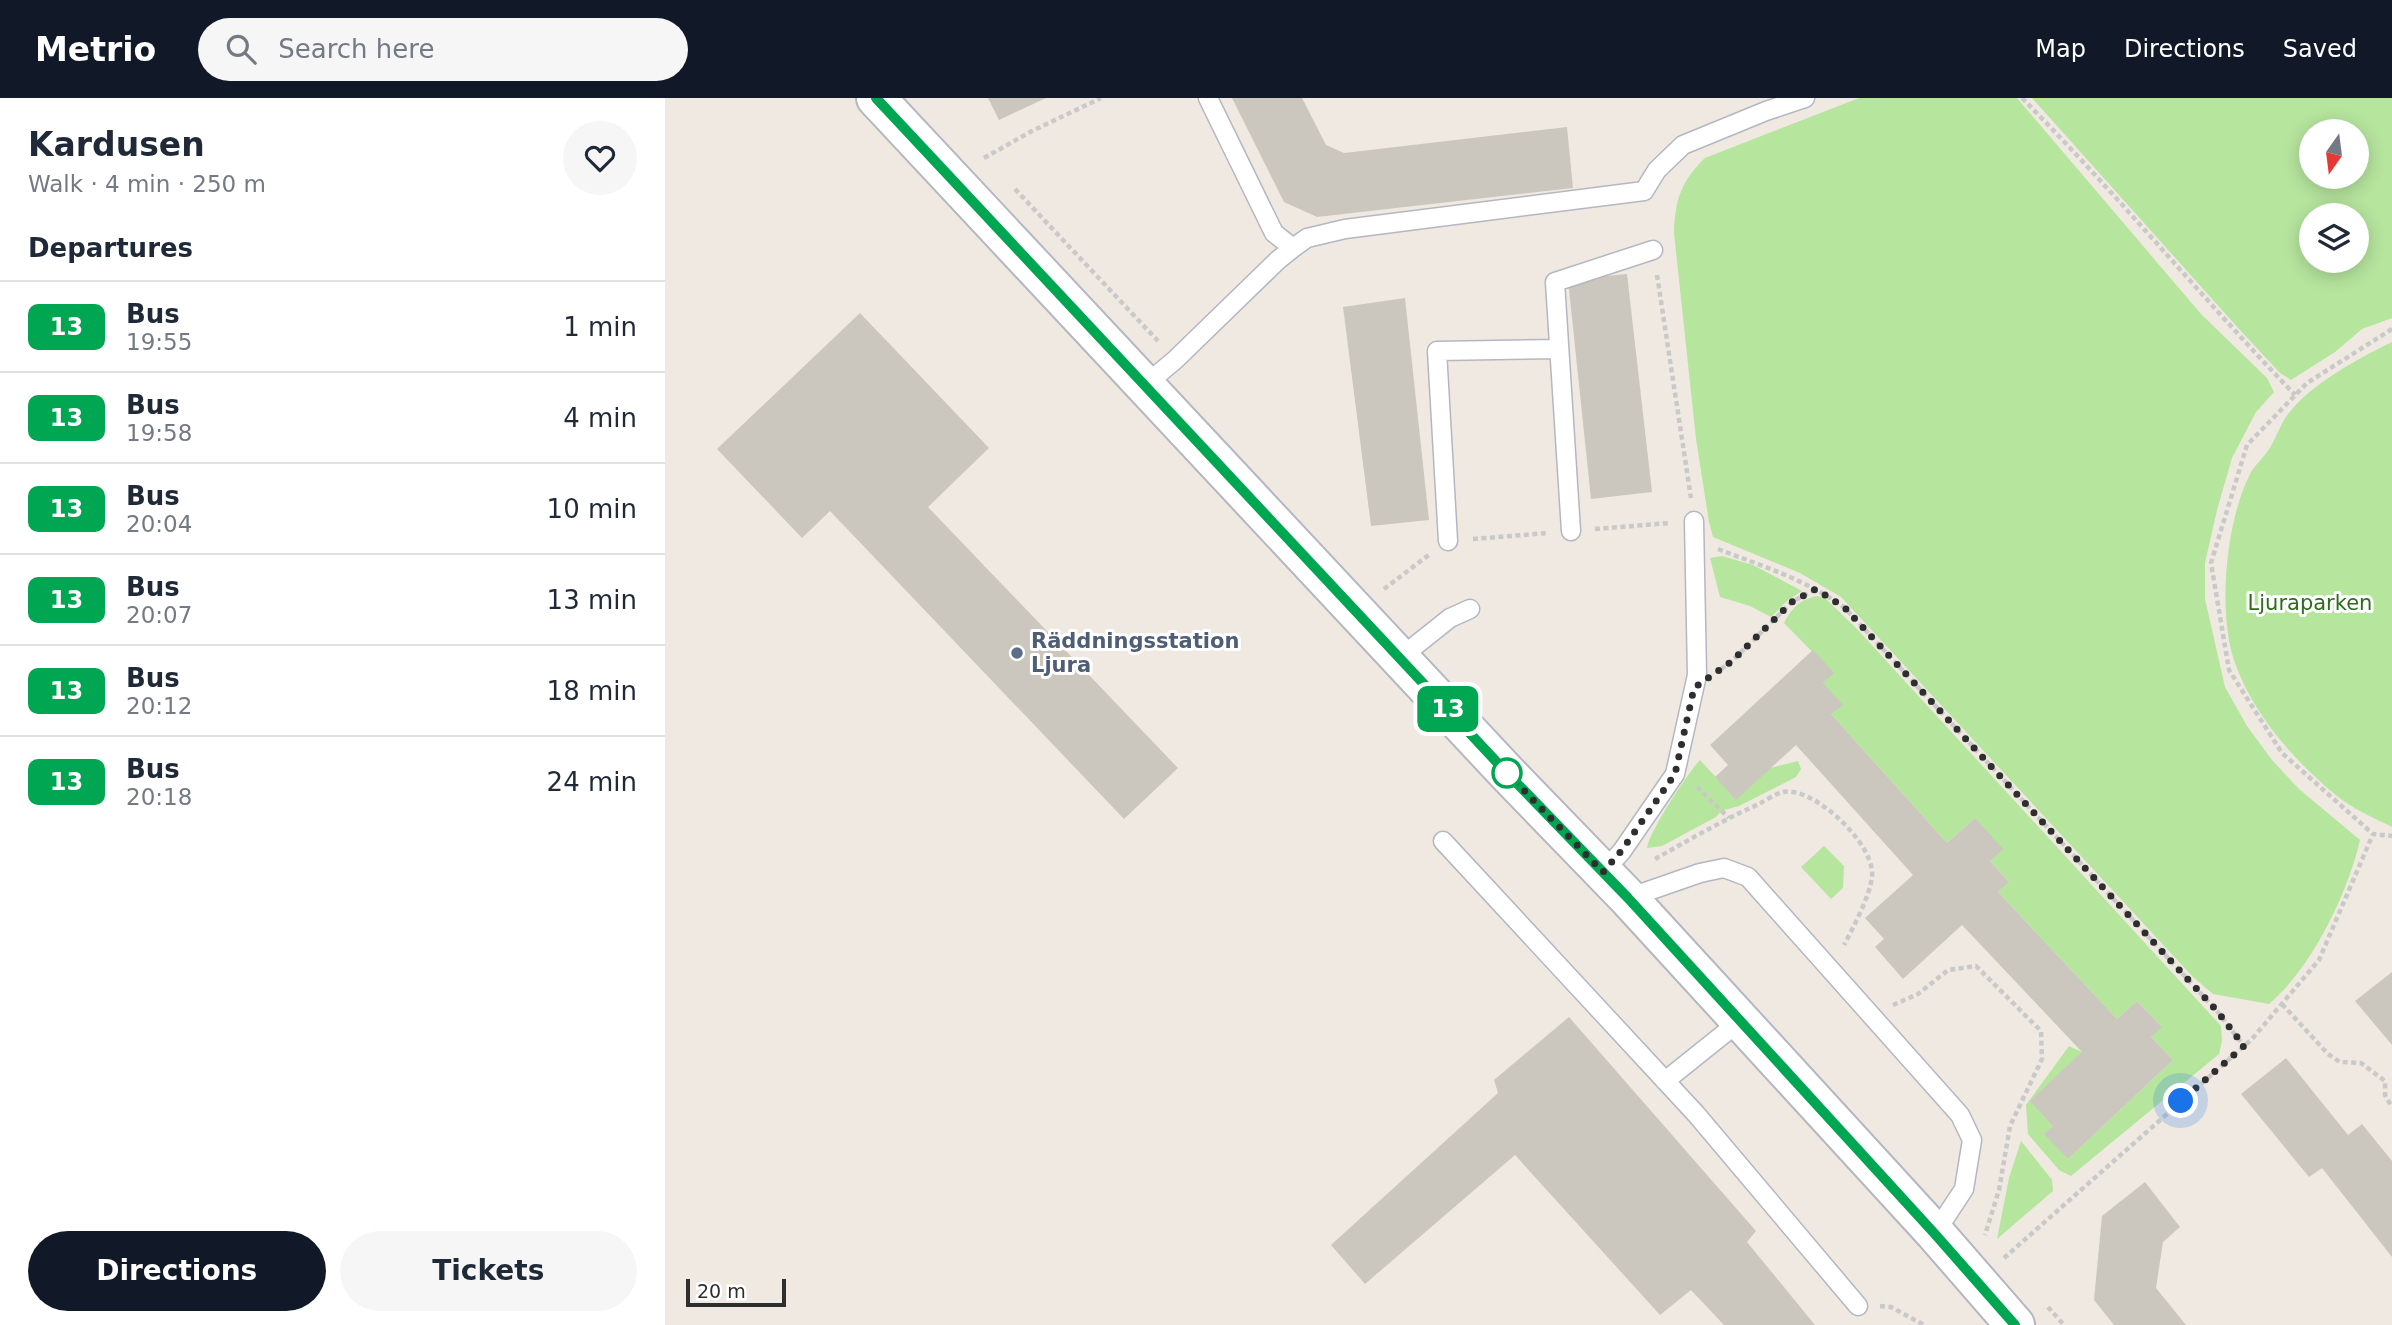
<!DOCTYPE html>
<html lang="en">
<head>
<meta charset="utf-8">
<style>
  :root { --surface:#fff; --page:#f6f6f7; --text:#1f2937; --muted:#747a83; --line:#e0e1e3; --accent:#111827 }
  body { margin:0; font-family:"DejaVu Sans",sans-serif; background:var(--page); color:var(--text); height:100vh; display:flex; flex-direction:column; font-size:26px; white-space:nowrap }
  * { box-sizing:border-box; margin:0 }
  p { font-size:23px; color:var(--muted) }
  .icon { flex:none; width:38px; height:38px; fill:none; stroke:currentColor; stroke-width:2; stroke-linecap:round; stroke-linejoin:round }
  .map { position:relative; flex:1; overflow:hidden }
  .details { display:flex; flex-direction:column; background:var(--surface); width:665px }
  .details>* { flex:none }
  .badge { padding:0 14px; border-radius:10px; font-size:24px; line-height:46px }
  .needle { width:46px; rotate:194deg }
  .buttons { position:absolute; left:1634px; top:21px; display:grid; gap:14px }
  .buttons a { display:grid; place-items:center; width:70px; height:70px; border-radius:50%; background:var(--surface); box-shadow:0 4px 18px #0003; font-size:35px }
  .scale { position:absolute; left:21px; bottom:18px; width:100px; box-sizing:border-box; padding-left:7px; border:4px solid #2e2e2e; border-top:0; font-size:19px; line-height:24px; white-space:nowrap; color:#2e2e2e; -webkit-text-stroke:5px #fff; paint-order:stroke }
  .you { position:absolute; width:35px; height:35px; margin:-18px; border:5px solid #fff; border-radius:50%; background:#1a73e8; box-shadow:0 0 0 10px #1a73e833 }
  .map>.badge { position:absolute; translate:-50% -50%; box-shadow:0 0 0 4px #fff }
  h2 { padding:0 28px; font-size:26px; line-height:63px }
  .round { display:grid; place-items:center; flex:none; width:74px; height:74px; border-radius:37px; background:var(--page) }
  .headline { display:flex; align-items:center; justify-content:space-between; height:119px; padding:0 28px }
  h1 { font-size:33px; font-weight:800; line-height:52px }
  .primary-button { display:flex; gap:14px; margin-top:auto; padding:14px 28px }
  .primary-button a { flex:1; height:80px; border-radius:42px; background:var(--accent); color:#fff; font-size:28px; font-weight:800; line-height:80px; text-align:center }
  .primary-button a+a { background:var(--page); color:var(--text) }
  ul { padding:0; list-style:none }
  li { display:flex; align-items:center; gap:21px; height:91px; padding:0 28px; border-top:2px solid var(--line) }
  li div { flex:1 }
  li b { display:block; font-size:26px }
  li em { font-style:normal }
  li .badge { min-width:77px; font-weight:700; text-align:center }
  header { display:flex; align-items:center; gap:42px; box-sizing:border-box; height:98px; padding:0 35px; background:var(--accent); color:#fff }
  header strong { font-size:33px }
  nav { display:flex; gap:38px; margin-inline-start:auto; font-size:24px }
  .search { width:490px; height:63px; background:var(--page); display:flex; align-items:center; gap:18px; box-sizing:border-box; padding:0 24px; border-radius:38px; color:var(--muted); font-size:26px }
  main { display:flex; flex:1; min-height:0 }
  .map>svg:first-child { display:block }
  .green { fill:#b6e59e; fill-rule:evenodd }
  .building { fill:#cbc7bf }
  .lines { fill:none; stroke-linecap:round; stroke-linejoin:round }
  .lane-casing { stroke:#b4b7c1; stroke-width:21 }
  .secondary-casing { stroke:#b4b7c1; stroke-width:42 }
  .path { stroke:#c9c9c9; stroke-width:4.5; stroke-dasharray:5 3.5; stroke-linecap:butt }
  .lane { stroke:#fff; stroke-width:18 }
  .secondary { stroke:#fff; stroke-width:38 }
  .line-casing { stroke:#fff; stroke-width:16 }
  .line { stroke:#00a651; stroke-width:10 }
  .walk { stroke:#2e2e2e; stroke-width:7; stroke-dasharray:0 12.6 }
  .service-dot { fill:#5c6f8a; stroke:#fff; stroke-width:2.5 }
  .stop-dot { fill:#fff; stroke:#00a651; stroke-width:3.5 }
  .labels { text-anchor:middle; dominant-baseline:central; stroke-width:6; stroke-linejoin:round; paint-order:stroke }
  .park-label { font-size:21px; fill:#2c6e1b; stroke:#fff }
  .service-label { font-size:21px; font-weight:bold; fill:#4e5e75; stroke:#fff; text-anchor:start }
</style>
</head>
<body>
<header>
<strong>Metrio</strong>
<div class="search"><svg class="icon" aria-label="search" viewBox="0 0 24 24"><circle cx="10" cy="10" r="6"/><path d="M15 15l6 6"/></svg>Search here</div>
<nav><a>Map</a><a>Directions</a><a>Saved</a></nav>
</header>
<main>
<section class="details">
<div class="headline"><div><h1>Kardusen</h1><p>Walk · 4 min · 250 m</p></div><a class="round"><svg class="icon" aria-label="heart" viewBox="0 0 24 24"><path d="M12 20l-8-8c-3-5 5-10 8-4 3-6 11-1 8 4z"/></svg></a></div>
<h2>Departures</h2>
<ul>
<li><span class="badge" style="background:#00a651;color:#fff">13</span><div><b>Bus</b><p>19:55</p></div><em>1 min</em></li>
<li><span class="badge" style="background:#00a651;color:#fff">13</span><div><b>Bus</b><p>19:58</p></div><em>4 min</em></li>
<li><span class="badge" style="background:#00a651;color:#fff">13</span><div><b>Bus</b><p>20:04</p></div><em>10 min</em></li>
<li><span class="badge" style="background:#00a651;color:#fff">13</span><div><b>Bus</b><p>20:07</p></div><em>13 min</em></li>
<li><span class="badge" style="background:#00a651;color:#fff">13</span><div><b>Bus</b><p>20:12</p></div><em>18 min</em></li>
<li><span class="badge" style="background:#00a651;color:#fff">13</span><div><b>Bus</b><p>20:18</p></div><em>24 min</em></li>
</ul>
<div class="primary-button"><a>Directions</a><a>Tickets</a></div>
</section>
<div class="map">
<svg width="1727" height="1227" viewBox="0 0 1727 1227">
  <rect width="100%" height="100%" fill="#efe9e1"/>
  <path class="green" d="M1194,0H1352L1536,216L1602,280L1609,294L1591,314L1567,360L1552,412L1540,465V501L1560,589L1582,628L1607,662L1634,691L1695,742C1683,795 1646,871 1604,906L1548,896L1528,879L1176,499L1135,475L1048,439L1044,424L1031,341L1009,135C1010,102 1016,83 1040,60Z
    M1367,0H1727V220L1697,231L1670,254L1626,282L1615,275L1574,231ZM1647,33H1692V79H1647ZM1647,117H1692V163H1647Z
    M1727,244V729C1709,720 1688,711 1672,698C1630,664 1588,616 1570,565C1552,515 1561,425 1584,378C1589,367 1600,359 1606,348C1612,338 1616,325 1623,316C1646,286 1694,260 1727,244Z
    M1057,458L1088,467L1137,493L1123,502L1106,519L1085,508L1055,499L1045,460Z
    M1152,498L1160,500L1192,531L1556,928L1557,943L1554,956L1406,1078L1394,1072L1363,1036L1361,1007L1404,948L1417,954L1388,1028L1380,1036L1403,1061L1508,962L1486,939L1496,928L1472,903L1452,921L1333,794L1344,784L1325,763L1310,720L1282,745L1166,616L1158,585L1168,575L1119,525C1127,510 1134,502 1152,498Z
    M1035,662L1071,701L1105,670L1133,663L1136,671L1131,679L1074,708L1056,713L1051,719L997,748L982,750C984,734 1022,676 1035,662Z
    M1159,748L1179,768L1178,790L1166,801L1136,769Z
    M1356,1043L1387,1082L1388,1093L1332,1141L1344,1080Z"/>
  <path class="building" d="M323,0H381L334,22Z
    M567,0H637L661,47L679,55L902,29L908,90L652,119L619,104Z
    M962,176L987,394L926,401L903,182Z
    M740,200L764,422L706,428L678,209Z
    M195,215L324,350L263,409L513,670L459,721L165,413L137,440L52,351Z
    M1148,552L1169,575L1158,585L1178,607L1166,616L1282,745L1310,720L1338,751L1325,763L1344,784L1333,794L1452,921L1472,903L1497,929L1486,939L1508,962L1403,1061L1379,1036L1388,1028L1365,1003L1417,954L1297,827L1238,881L1210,849L1219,841L1200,820L1248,777L1131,647L1071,702L1050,679L1063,667L1045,647Z
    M1727,874V947L1690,903Z
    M904,919L1091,1133L1082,1144L1150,1227H1059L1026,1192L995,1217L850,1057L700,1186L666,1147L833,995L829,982Z
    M1621,960L1683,1037L1697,1026L1727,1063V1159L1657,1070L1644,1079L1576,996Z
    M1480,1084L1515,1129L1498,1144L1491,1190L1521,1227H1449L1429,1202L1437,1118Z"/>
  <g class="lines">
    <defs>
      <path id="lane" d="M543,0L609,135L628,150
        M480,287L510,262L613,162L628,150L642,140L680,131L979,93L992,72L1018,47L1101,13L1140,0
        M906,433L890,184L988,152
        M783,443L772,253L894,251
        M736,559L785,520L805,511
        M778,743L1031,1016L1193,1208
        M938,774L957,753L1010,676L1032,577L1029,423
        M963,800L1035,775L1059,770L1083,779L1295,1017L1307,1042L1299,1091L1270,1135
        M1000,983L1075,923"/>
      <path id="secondary" d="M211,0L842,675L963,800L1270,1135L1350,1227"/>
    </defs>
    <use href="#lane" class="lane-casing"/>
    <use href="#secondary" class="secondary-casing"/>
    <path class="path" d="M1357,0C1452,96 1537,200 1630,297
      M319,60L367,33L436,0
      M350,91L493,243
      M992,177L1026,400
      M1727,231L1642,285L1582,347L1546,465L1564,572L1617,655L1708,736L1727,738
      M930,431L1005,425
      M808,441L883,435
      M1053,451C1097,468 1142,482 1180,510L1552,913L1579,948
      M719,491L765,456
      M1056,571L1067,563L1127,504L1151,491
      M1032,689L1064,720
      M990,761C1024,742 1058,722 1094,706C1101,702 1110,696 1118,694C1149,688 1211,747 1207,779C1205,798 1188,830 1179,847
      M1617,906L1663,956L1675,964L1696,965L1720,983V997L1727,1009
      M1228,907L1253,896L1283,872L1311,868L1376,933L1377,961L1345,1028L1334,1092L1320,1137
      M1339,1160L1587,941L1654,862L1708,736
      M1215,1208L1226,1209L1259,1227
      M1383,1209L1399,1227"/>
    <use href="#lane" class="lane"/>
    <use href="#secondary" class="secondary"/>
  </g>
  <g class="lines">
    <defs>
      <path id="line" d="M211,0L842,675L963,800L1269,1135L1350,1227"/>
    </defs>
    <use href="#line" class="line-casing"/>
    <use href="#line" class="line"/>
    <path class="walk" d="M842,675L938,774L957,752L1010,676L1029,590L1067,563L1127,504L1151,491L1180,510L1552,913L1579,948L1516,1003"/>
  </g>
  <circle class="service-dot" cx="352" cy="555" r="7"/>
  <circle class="stop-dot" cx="842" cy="675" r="14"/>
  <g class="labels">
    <g class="park-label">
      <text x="1645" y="505">Ljuraparken</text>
    </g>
    <g class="service-label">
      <text x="366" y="543">Räddningsstation<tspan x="366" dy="24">Ljura</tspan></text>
    </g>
  </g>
</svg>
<div class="buttons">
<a><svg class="needle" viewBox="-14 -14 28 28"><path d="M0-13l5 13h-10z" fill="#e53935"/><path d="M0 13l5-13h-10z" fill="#747a83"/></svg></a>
<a><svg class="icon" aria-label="layers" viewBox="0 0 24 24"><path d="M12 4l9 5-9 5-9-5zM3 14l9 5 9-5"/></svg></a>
</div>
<div class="scale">20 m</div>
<div class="you" style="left:1516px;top:1003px"></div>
<b class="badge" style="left:783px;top:611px;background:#00a651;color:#fff">13</b>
</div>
</main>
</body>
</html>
